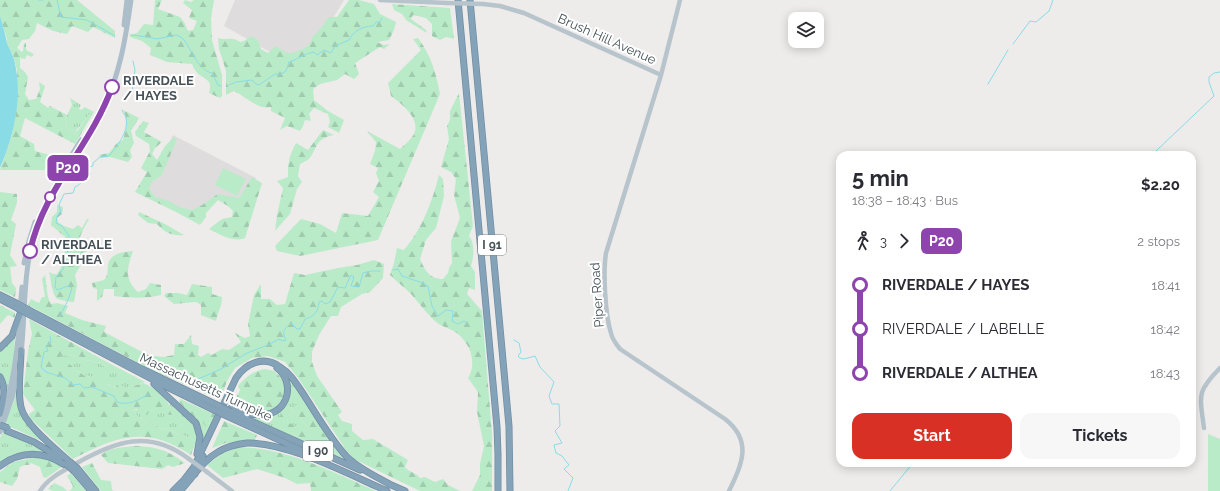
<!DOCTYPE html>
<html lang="en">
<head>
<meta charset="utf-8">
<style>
  :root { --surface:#fff; --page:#f7f7f7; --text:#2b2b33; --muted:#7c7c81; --accent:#d93025 }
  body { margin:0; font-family:Raleway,sans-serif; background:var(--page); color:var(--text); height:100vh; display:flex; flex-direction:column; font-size:15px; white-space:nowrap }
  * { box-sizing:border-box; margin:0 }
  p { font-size:13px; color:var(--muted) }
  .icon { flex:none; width:22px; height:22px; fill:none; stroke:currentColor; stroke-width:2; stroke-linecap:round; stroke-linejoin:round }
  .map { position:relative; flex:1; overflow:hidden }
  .panel { position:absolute; left:836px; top:151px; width:360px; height:316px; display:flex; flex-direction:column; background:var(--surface); border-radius:12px; box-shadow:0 2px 10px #0003 }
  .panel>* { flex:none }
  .badge { padding:0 8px; border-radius:6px; font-size:14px; line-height:26px }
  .controls { position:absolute; left:788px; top:12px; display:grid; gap:8px }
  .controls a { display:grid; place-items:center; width:36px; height:36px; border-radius:8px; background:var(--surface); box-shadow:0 2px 10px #0003; font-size:20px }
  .map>.badge { position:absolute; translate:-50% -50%; box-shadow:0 0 0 2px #fff }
  .legs { display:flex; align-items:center; gap:6px; height:44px; padding:0 16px; font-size:13px }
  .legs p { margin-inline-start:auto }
  .head { display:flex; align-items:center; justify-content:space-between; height:68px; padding:0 16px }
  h1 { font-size:22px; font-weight:700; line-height:30px }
  .button { display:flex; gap:8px; margin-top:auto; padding:8px 16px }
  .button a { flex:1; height:46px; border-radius:12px; background:var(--accent); color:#fff; font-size:16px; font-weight:700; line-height:46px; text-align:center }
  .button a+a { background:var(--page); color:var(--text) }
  ul { padding:0 16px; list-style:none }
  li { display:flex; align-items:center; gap:14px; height:44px; font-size:15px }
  li i { display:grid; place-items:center; width:6px; height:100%; margin:0 5px; background:currentColor }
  li i::after { content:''; width:10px; height:10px; margin:-5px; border:3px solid; border-radius:50%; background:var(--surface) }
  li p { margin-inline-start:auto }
  li:first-child i { background:linear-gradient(#0000 50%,currentColor 0) }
  li:last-child i { background:linear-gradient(currentColor 50%,#0000 0) }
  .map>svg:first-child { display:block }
  .education { fill:#dfdcdd }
  .grass { fill:url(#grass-tufts); fill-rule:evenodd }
  .forest { fill:url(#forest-firs) }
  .park { fill:#baebc8 }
  .water { fill:#89dce6 }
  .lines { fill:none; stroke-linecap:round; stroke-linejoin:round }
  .stream { stroke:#89dce6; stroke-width:1 }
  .highway-casing { stroke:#708ea4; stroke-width:7 }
  .secondary { stroke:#b7c4cc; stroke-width:4.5 }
  .primary { stroke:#acbec9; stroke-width:5 }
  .highway { stroke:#85a3b8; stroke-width:5.5 }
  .highway-bridge-casing { stroke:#708ea4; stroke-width:7; stroke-linecap:butt }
  .secondary-bridge { stroke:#b7c4cc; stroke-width:4.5 }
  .highway-bridge { stroke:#85a3b8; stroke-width:5.5 }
  .line-1-casing { stroke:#fff; stroke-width:9 }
  .line-1 { stroke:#8e44ad; stroke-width:6 }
  .stop-1-dot { fill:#fff; stroke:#8e44ad; stroke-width:2 }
  .labels { text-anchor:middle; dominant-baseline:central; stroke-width:4; stroke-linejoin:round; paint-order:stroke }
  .shield { fill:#fff; stroke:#7d8589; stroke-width:1 }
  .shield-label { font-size:12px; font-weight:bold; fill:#455157 }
  .street-label { font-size:13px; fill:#455157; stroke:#fff }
  .stop-label { font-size:13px; font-weight:bold; fill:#455157; stroke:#fff; text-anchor:start }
</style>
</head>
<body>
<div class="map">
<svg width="1220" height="491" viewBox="0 0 1220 491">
  <defs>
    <pattern id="grass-tufts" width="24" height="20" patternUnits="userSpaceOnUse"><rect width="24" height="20" fill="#baebc8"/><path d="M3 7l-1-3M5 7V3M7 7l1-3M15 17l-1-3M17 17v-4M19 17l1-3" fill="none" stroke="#a1cbae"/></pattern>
    <pattern id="forest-firs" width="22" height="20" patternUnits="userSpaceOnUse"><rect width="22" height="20" fill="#baebc8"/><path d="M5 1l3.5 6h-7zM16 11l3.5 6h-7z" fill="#a1cbae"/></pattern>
  </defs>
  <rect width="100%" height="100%" fill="#eeebeb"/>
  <path class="education" d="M235,0H344L302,70L224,26Z
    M173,135L256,178L244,203L218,196L195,219L147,196L148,172L142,169L148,158L159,163Z"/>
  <path class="grass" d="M70,98L81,105L79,109L81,110L85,107L94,112L92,115H89L75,132L67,128L65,120L72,105Z
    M15,334L14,361L5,400L0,375V350Z
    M62,355L77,356L85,360L98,362L104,366L107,362L145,382L128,388H116L89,376L83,375L80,372L75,371L60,358Z
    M284,373L288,375L346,459L327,452L241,413L256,417L286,404ZM297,405L309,429L298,415L293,412L290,408ZM285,414L288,422L316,445L294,435L277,419Z
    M19,382L18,406L46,443L4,424L13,404Z
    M169,399L195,426L198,435L196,442L191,438L147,423L138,417L133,410H150L173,414L169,402Z
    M202,421L209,424L210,422L213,421L203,444L202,443L201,428L198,422Z
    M3,432L32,444L53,456L34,453L0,465V438Z"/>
  <path class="forest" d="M0,0H77L115,31V38L93,27L88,32L72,26L67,34L53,31L37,23L35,31L29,39L22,40L17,48L22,52L23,51L24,43H26V50L34,54L32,57L27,55L25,59L20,58V68L25,72L28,77L25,94L29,100L36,99L40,89L39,82L45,86L40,102L48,108L50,106L67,115L65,120L67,128L75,132L78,130L89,114L92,115L75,144L25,118L20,136L34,144L35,151L65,159L59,168L52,163L44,170H0L11,138L15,120L17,101V70L13,55L7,43V39L0,16Z
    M155,0H162L158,9L180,17L184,22L188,31L193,30L197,21L189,18L192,10L183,3L185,0L191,2L194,0H214L211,18L212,40L222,75V96L220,98L209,93C214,77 201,80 195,70C193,68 193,66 192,64L167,62L150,55L151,48L142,41L130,37L132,34L137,33L144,24L153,25Z
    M349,0H359L374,4L380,14L396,22L394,30L389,40L377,42L384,45L390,44L384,49L380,47L355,63L359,74L354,79L345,74L337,80L320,84L313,89L314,100L328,111L344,120L339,133L328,127L330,122L328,114L314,108L309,114L311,121L305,120L303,126L300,131L287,126L280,130L285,118L271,111V107C258,110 246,97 234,91L226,95V71L219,49L218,38C228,41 230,36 240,42L244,41L251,36L258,40L261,49L268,53L276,46L287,53H293L304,48L308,46L314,35L318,32L329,17H337Z
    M392,4L450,8L454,39L446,37L440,40L432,36V24L426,18L413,15L411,19L426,30L427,33L406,20L402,14L394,10Z
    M418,38C431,55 436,73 440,94L378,240L300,256L277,251L275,246L301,219L320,224L336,233L342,213L368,216L379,197L373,192L379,181L376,173L378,168L370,164L375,151L376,142L367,131L400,149C404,145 408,142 412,137C424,121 402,104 391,96L388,83L421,50L413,39Z
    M459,93L473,226L469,236C475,243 474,257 471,266L475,272V290L469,288L467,294L482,311L492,434V491H472L480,475V464L484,446L477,412L478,392L468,378C477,364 471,345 458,334C452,329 442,327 436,322C428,315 418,302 411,294C404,287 397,282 390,275L394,263L397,248L404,250C422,229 432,202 439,175L443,179L444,196L436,228L426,240L420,259C425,270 429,279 443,279L448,273L449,268L452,263L451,241L460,218L454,195L456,179L451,172L441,167L449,139L447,126L450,120V111Z
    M123,110L139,118L131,131L134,143L130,150L132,157L128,162L110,157L101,158L99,155L109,153L117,143L123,140C126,129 129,121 123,110Z
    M143,121L149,123L144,132L162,142L155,148L152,154L157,160L165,146L174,137L177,139L162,175L152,182L149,188L155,197L169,201L179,207L192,210L202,205L218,194L239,198L252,177L262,183L245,238C235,243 218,234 209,229L222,219L232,217L233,211L228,206L218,200L206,213V217L200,225L176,212L135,192L147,172L141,168L150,151L149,144L136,136L135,132Z
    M323,130L334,135C314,139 318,148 309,159C307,161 303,162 300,164L298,176L302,182L297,189L290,214L275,231L277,215L283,188L277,181L288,177C288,162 289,156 296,143L308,150Z
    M0,192L17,194V203L11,220L16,224L10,255L17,266L10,267L12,283L16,288L15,297L0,290Z
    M57,205L63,207L62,214L57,218L58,222L64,226L73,229L78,225L82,228L87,219H89C84,229 77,237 80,248L87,245L90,249L82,254L83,257L90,256L89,259L83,261L75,275L77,285L74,302C69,301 62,301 58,299C52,297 51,278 49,272L53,274H57C65,263 66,250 65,237L51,225L52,217L57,212Z
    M139,212L165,224L184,235C172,236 165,233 157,224L148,223L138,215Z
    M133,251C127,268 124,279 138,292L146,289L150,283L161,285V295C145,299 130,298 114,296V289H104L102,297L97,301V289L93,288L92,283L104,280C109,273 107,273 108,265C110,253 123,252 133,251Z
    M374,260L384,264L383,278L370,292L362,294L341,307L338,316H331L319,335L312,352V362L317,376L342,412L338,415L342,421L352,424V431L363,440L373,439L408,460L405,467C410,473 415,472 420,478L425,477L435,482L443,479L448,485L460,491H420L354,459L346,450L299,379L285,362L268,356L252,358L235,368L227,381L220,400L152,370L28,305L31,299L39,303L42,297H45L42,279L45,275C47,284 46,296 51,304L57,303L68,306L65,313L82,320L106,326L104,332L148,355L163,357L174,355L175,344H184L191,335L192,344L199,346L198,355L201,357L208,353L212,355L222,349L229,350L241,342L235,333L245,338L250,336L248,324L254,295L261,284V299H270L277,305L285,304L294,273L305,275L338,268L357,265Z
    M192,284L212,287V294L222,297C222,306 218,312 216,321L201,315V305L196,302L174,304L164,296L166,293H178L187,295Z
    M0,305L15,313V318L8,315L0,324Z
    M29,319L107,362L104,366L98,362L85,360L77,356L62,355L61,358L72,366L75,371L80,372L83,375L106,380L107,384L115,388L118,384L128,388L143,383C160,390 166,397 174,414L170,415L150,410L147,415H140L137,409L133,410L138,417L147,423L191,438L196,442L191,455C146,425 117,436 73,459L30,418L29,414L35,410L23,394L28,351L32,334Z
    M265,369C268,370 272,370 274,371C277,373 279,376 281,378C294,396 272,418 253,413C246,411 239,407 233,404L240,390L238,386C246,377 253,371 265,369Z
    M298,396L329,441L309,429L298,415L293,412L290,408L297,405L296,400Z
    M180,399L216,415L213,421L210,422L206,427L202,421L198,422L179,402Z
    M285,413L288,422L295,426L301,425L318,441L316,445L279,428L277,418Z
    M224,421L257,435L255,440L226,443L212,448Z
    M136,446C158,447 167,450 185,463L173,467L168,465L162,469L108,463L101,455C111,447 124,447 136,446Z
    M238,447C287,448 332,472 376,491H311L310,483L297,484L285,478L257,469L223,478L207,465L221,454Z
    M37,457L51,460L63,466L46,478L43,477L40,467L31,463L29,465H25L20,467L17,479L12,486L0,482V472L13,462Z
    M92,463L101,480L111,481L112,490L114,491H101L82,467Z
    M71,473L86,491H68L71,490L73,486L67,476Z
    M54,483L63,487L67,491H53L48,489Z"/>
  <path class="park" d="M223,168L246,179L237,196L215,185Z
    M1208,434L1220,439V491H1208Z"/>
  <path class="water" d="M0,16C3,25 5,34 7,43C8,47 11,50 12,54C14,58 15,64 16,69C22,102 13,138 0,168Z"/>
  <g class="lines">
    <path class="stream" d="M39,0H43
      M57,0L61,17L87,20L115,36
      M130,35L140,36L157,39L176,35C179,36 182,37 184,40C191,49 199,71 212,73L218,85L221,86
      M1013,44L1030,21L1036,22L1049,11L1053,0
      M988,84L1008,50
      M229,85L236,82L252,80L256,84L259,85L275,74H281L286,71L289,62C297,60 303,54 314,52L317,55L324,50L331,53L335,46L349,40C353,31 363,26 373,26L376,22H380L382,18
      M132,92L135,70L133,61
      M1154,155L1156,151L1214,96L1209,82V77L1214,73L1220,72
      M393,270L398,269L402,276L420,282L428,286L432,306L438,316L446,310L453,311L452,321L458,324L464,321L468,324
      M60,316L68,300L72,288L68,286L57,290L55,287L56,277C69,267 67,251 69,236L62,226L56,223L57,216L61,212L59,205L64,194L73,193L75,187C82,184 83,178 90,175V172L87,171L88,167L93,166V163L100,157L109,156C117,146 129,132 126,118C126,115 123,114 122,110
      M50,336L51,342L46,346L48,351L44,352L41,367L46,372L65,378L73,385L80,384L84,388L92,387L114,396L117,402C129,406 138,400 149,394
      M514,340L519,343L521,352L518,356L520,358L524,359L535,356L540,367L554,382L549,396L552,404H559L560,426L555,431L562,443L554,445L556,453L562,456L569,465L564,469L573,478L568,491
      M196,380L221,369L247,353L268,345L279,339L283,341L286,340C281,331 284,330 291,323L297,329H300L305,319C315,316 318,312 319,302L322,301L325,304L330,302L338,287L345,288L351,275L354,277L351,286L359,287L363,273L371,271H380
      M890,491L913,463"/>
    <defs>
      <path id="highway" d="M458,0L497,427L498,455V491
        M470,0L509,426L510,491
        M0,295L16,303
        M0,299L17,308
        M29,310L142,369L217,405
        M28,314L165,386L214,410
        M0,348L12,336L20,314
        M21,350C21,368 17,390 21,407C24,424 57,450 70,462
        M0,377C7,389 3,402 0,414
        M154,384L196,423L200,437L197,454
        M231,408C243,412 255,417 268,414C290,409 294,381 277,368
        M231,412L360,470
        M229,417L316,457
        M7,431L34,442L60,458
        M0,466C21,450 44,451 65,465
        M78,469L96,491
        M74,471L91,491
        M195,474L203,456
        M389,484L405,491
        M173,491L184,480L194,467L236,378C246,363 264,355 280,367C290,373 296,383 302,392C316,413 330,439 347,457C359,469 377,477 391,485
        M180,491C193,478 202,461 218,452C226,447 237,444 247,443C288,442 350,475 387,491"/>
    </defs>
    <use href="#highway" class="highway-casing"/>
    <path class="secondary" d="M380,0L447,3
      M680,0L661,75L606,253C603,271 605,315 611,333C612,339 616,344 620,349L725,419C753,441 742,464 729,491
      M483,4L500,6L524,13L661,75
      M1204,428C1200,396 1196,392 1220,368
      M207,472L232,491
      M40,491C48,478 63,471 77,463C116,441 149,429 189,459"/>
    <path class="primary" d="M124,25L127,0
      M71,156L81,140
      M24,263L29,241L35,222
      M20,309L22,287
      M21,354C26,310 22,266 38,225C53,183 83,148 103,108C120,75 126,36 131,0
      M0,421C13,388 17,354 20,318
      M0,432L12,398L18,373"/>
    <use href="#highway" class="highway"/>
    <defs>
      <path id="highway-bridge" d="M16,303L29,310
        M17,308L28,314
        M217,405L231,412
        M214,410L229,417
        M0,425L8,428
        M70,462L78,469
        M66,464L74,471"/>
    </defs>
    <use href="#highway-bridge" class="highway-bridge-casing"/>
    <path class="secondary-bridge" d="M447,3L483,4
      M189,459L207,472"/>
    <use href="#highway-bridge" class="highway-bridge"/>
  </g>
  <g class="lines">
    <defs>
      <path id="line-1" d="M30,251C44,188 91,146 112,87"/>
    </defs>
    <use href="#line-1" class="line-1-casing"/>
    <use href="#line-1" class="line-1"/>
  </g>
  <g class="stop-1-dot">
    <circle cx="112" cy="87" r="7"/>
    <circle cx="50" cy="197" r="5"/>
    <circle cx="30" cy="251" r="7"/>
  </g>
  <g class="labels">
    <g class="shield">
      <rect x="478" y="235" width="28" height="20" rx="3"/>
      <rect x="303" y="441" width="30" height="20" rx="3"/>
    </g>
    <g class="shield-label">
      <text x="492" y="245">I 91</text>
      <text x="318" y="451">I 90</text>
    </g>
    <g class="street-label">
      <text transform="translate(607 39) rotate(24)">Brush Hill Avenue</text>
      <text transform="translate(597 295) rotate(-94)">Piper Road</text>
      <text transform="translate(206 387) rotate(25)">Massachusetts Turnpike</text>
    </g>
    <g class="stop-label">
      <text x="123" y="80">RIVERDALE<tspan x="123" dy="15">/ HAYES</tspan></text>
      <text x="41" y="244">RIVERDALE<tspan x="41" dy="15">/ ALTHEA</tspan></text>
    </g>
  </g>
</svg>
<div class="controls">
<a><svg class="icon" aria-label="layers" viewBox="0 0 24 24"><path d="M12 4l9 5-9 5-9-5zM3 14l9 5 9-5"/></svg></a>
</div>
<b class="badge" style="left:68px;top:168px;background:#8e44ad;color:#fff">P20</b>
<section class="panel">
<div class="head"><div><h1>5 min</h1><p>18:38 – 18:43 · Bus</p></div><b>$2.20</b></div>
<div class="legs"><svg class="icon" aria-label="walk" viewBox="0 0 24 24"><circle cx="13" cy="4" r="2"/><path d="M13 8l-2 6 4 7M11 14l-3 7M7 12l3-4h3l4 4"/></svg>3<svg class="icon" aria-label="forward" viewBox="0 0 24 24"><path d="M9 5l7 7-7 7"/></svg><b class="badge" style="background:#8e44ad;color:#fff">P20</b><p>2 stops</p></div>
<ul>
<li><i style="color:#8e44ad"></i><b>RIVERDALE / HAYES</b><p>18:41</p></li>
<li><i style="color:#8e44ad"></i><span>RIVERDALE / LABELLE</span><p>18:42</p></li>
<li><i style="color:#8e44ad"></i><b>RIVERDALE / ALTHEA</b><p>18:43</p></li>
</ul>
<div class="button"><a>Start</a><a>Tickets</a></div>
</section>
</div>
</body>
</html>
